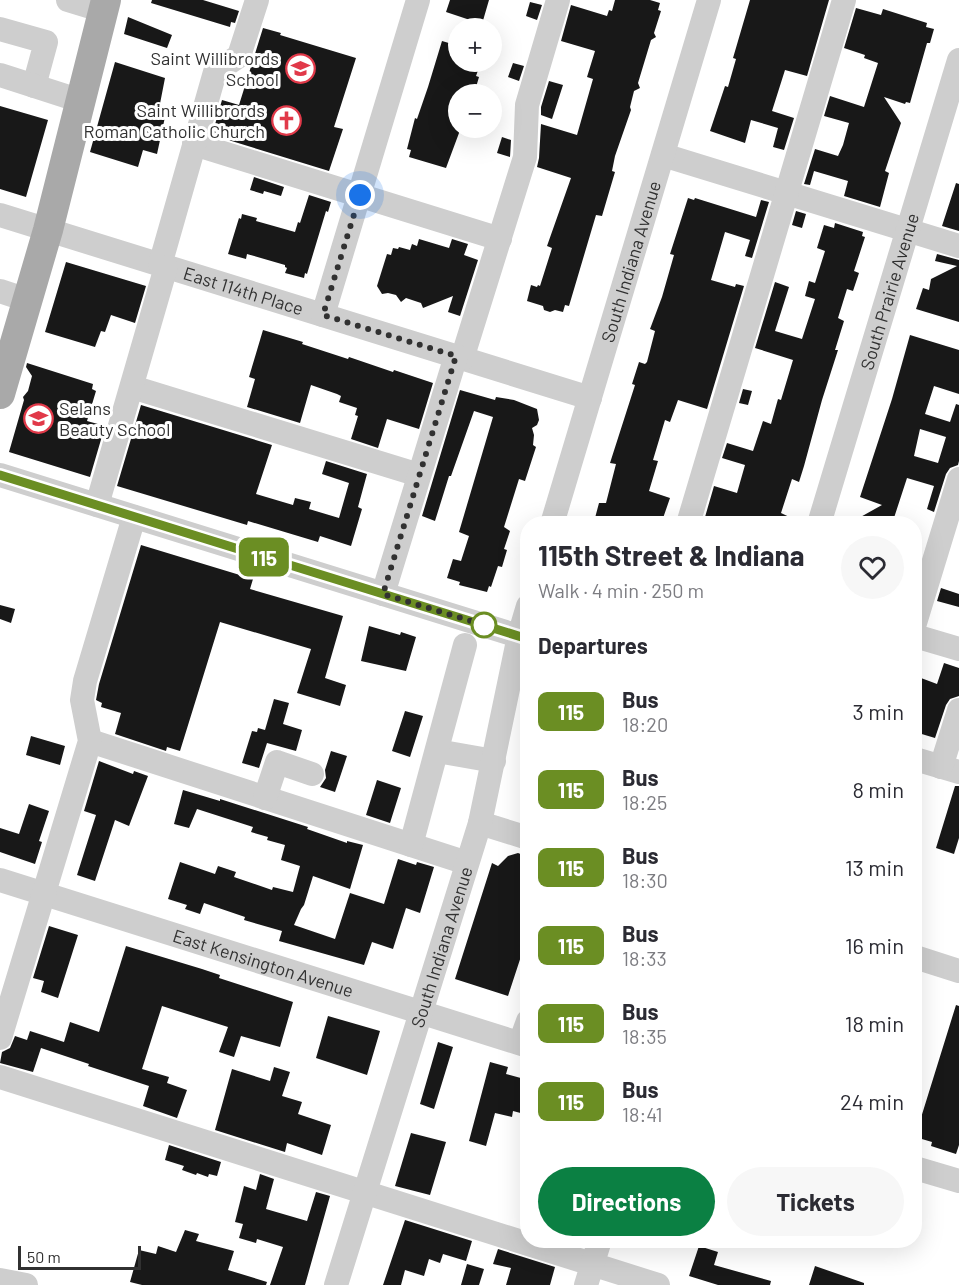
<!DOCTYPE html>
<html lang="en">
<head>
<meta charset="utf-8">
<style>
  :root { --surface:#fff; --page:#f7f7f7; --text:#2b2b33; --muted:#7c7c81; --accent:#0b8043 }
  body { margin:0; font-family:Barlow,sans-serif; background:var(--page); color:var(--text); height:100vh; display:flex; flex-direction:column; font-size:22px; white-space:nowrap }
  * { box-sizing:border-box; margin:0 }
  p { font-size:20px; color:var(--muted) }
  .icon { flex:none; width:33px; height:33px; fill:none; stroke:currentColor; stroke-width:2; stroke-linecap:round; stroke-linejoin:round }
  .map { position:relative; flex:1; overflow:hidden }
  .panel { position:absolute; left:520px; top:516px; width:402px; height:732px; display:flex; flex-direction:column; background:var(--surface); border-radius:24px; box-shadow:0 6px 24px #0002 }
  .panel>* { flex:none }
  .badge { padding:0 12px; border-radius:9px; font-size:21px; line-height:39px }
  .fabs { position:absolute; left:448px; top:18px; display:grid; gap:12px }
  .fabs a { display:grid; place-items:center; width:54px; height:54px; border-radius:50%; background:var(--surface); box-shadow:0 6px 24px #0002; font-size:30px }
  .scale { position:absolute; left:18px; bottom:15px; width:123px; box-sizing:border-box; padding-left:6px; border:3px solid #313131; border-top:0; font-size:16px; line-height:21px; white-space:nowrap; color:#313131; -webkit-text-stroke:4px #fff; paint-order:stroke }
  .you { position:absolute; width:30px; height:30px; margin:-15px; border:4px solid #fff; border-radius:50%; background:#1a73e8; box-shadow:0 0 0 9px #1a73e833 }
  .map>.badge { position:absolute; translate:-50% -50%; box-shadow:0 0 0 3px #fff }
  h2 { padding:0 18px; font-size:22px; line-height:54px }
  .round { display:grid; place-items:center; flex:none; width:63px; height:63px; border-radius:32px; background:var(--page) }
  .headline { display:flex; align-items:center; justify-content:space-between; height:102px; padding:0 18px }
  h1 { font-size:28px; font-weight:700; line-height:45px }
  .button { display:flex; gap:12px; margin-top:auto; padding:12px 18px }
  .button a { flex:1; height:69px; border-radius:36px; background:var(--accent); color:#fff; font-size:24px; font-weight:700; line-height:69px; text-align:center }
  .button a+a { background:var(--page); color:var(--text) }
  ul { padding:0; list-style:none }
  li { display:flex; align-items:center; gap:18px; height:78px; padding:0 18px }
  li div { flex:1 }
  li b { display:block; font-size:22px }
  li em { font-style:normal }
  li .badge { min-width:66px; font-weight:700; text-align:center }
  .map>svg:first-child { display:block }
  .building { fill:#181818; fill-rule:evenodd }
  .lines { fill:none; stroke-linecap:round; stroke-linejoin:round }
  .minor { stroke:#cecece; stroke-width:24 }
  .major { stroke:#a9a9a9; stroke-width:30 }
  .line-casing { stroke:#fff; stroke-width:14 }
  .line { stroke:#6b8e23; stroke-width:9 }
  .walk { stroke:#313131; stroke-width:6; stroke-dasharray:0 10.8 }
  .stop-dot { fill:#fff; stroke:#6b8e23; stroke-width:3 }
  .labels { text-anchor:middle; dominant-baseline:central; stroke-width:6; stroke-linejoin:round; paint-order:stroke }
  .poi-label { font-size:18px; fill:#313131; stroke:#fff; text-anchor:end }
  .street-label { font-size:18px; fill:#313131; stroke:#fff }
</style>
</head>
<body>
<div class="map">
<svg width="959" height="1285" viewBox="0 0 959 1285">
  <rect width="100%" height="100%" fill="#fff"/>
  <path class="building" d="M152,0H203L239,11L235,23L231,22L230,27L151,3Z
    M450,0H489L482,24L446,12Z
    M615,0H650L660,3L658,10L661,11L654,33L656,37L651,40L638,83L640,88L634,91L630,107L631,110L615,156L612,171L615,172L607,199L602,216L596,215L569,306L565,305L563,312L555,310L550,312L544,310L543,306L527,301L531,285L537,287L538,285L540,286L552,248L547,246L571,178L537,167L539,158L541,124L577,135L593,79L587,77L595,51L561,41L571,5L607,16L609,10L612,11Z
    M750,0H829L807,76L785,70L772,111L794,118L784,150L773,147L778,128L751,120L745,143L710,131L725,86L728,87L736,59L733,58Z
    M530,2L542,5L537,20L526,16Z
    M856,8L881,15L883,9L927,23L926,27L934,29L930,43H927L910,103L906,102L905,104L884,97L901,123L885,171L889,173L880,207L844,196L848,181L814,171L810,185L804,184L815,149L838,156L843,145L849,123L824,116L830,96L864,107L878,63L864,58L865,55L844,48Z
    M128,17L172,35L167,48L124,34Z
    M263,28L281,33L280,35L356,58L334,127L343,129L329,171L212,135L222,100L239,105Z
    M442,41L459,46V62H481L476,76L479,77L474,94L459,90V133L446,168L409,157L411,150L407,149L415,118L417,119L428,87Z
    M115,62L165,78L158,114L165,117L157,154L143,150L138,167L90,152Z
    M513,63L524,66L519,81L508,77Z
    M549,81L563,85L552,119L541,115V107Z
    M0,106L48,120L26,197L0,189Z
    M502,137L511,140L510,157L497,153Z
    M254,177L284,187L281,196L264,191L263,194L250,190Z
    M956,183L959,184V231L942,226Z
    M309,195L331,202L328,212L326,211L307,274L305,273L304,278L285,273L287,268L285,267V265L247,254L246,259L228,254L239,218L241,219L242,214L257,218L256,221L295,232L298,222L300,223Z
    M688,198L694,200L695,198L756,217L761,200L769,202L752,258L745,256L750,240L725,232L711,280L735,287L736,284L744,286L707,409L678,400L670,422L665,420L653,460L658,461L649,491L670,498L661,524H606L595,518L599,503H606L616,464L610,463L635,385L632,384L639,362L645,364L647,362L655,331L650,329L662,297L674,255L670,254Z
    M796,211L806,214L802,228L792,225Z
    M835,223L863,232L862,236L865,237L854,271L859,273L853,291L847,289L838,318L844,321L835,350H838L822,400L804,466L799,482L792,479L781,513L804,524H703L714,486L737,493L745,465L722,458L727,443L753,451L763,421L771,424L778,399L781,400L793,360L755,348L775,282L789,287L775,331L802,339L815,299L805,296L809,281L815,283L825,251L817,248L824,225L834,228Z
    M419,239L449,248L452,239L468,244L464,255L478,260L460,316L448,312L453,296L423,308L421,303L406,298L401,302L396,295L388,293L382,294L377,286L387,254L391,255L393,248L398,249L399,247L410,250L412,244L417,246Z
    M937,254L959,260V322L916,309L923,288L929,290L931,279L957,266L935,261Z
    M66,262L146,286L135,323L111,315L105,332L101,331L95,347L45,332Z
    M263,330L303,342L302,344L348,359L349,357L393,372L394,370L433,383L419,429L387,419L378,448L351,439L358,416L355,415L357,408L339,402L341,396L337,394L311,385L300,423L247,407L255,379L249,377Z
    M910,335L959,350V394L934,386L925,414L950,422L956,404L959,405V461L958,465L950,468L946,474L934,512L927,509L934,486L907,478L892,524H848L882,505L860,497L892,399ZM920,429L946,437L938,463L914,456Z
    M27,363L93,384L92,389L96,391L87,421L105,426L90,477L9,452L24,400L23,397L28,391L32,376L26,367Z
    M743,389L752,391L748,405L739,403Z
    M460,390L495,400L496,397L514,400L537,409L539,420L537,425L532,428L534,435L533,445L536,447L525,481L519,479L504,527L510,531L504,549L507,550L502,567L498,566L491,587L489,586L487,592L459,585L460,582L447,578L453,559L461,561L469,536L459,532L493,417L474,411L451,476H449L435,521L422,516Z
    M141,405L272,445L256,494L293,505L295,498L311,502L309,509L339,518L349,483L322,474L326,461L367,474L358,507L362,509L351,546L320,536L318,542L248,521L247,525L117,486Z
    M141,545L253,579L250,589L343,616L325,678L346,685L340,706L297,693L311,649L220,622L180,751L167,747L166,751L115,734L121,713L101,707L102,703L96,700L99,684Z
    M941,588L959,594V607L937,601Z
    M0,605L15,609L11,623L0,619Z
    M369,626L400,635L401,632L416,637L406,671L361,661Z
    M944,663L959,668V696L950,699L946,705L935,738L915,732V695L921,678L937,684Z
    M274,699L289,703L283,724L302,730L296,751L267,743L259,768L242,763L252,731L257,732L258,728L265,730Z
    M405,711L423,716L410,757L392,751Z
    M31,736L65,746L60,765L26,755Z
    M331,751L347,756L335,792L320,787L326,778L325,770Z
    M99,761L133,774L134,771L148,776L129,826L115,820L95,881L77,875L96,815L84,811Z
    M377,780L401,788L390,823L366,815Z
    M955,786H959V838L954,854L936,848Z
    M183,790L220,801V799L308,827L307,829L347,843V841L363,845L350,889L313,876L304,905L301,909L294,925L335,939L350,893L384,904L398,859L416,865L417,862L434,867L420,913L406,908L393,949L372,942L364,965L279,941L282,931L244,920L245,917L204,903L200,914L185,909L187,905L168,899L180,862L215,874L218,866L236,872L234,877L272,890L273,887L293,892L300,866L281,860L285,845L267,840L268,837L251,832L253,827L197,809L189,828L174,824Z
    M29,804L49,811L39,841L42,842L35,864L0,852V828L19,834Z
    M518,853L528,857V935L508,996L455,979L492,863L498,866L508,856Z
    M49,926L78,935L58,998L41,992L44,981L33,978Z
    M126,946L202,969L220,975L219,978L293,1002L280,1047L241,1036L234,1057L219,1052L228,1027L162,1006L142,1069L169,1077L167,1083L187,1090L177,1118L143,1106L149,1086L88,1066L89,1064L41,1048L33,1072L0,1063L2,1052L10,1048L15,1036L27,1040L30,1031L64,1042L70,1022L99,1032Z
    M956,1005L959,1006V1145L956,1154L931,1146L932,1142L915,1137Z
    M328,1016L380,1031L367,1075L316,1058Z
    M438,1042L453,1047L434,1109L420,1104Z
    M490,1062L508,1067L506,1074L528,1080V1115L513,1111L512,1117L495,1113L486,1146L469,1141Z
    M274,1067L290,1072L282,1096L302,1102L298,1114L331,1125L322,1155L287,1143L285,1152L215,1130L232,1069L270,1081Z
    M411,1133L446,1142L430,1195L395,1186Z
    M169,1145L221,1162L217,1176L209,1174L208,1177L197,1173L196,1175L182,1170L184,1166L165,1160Z
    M260,1174L274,1179L266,1209L307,1221L316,1192L330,1196L305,1285H270L283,1247L257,1239L256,1243L239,1238L243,1224L235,1222L244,1186L256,1190Z
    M405,1220L472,1241L466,1261L443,1254L440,1263L429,1259L424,1276L405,1270L401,1285H383Z
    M185,1230L199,1234L196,1241L234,1251L228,1270L267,1282L266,1285H142L130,1282L139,1250L156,1254L158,1246L176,1252Z
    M699,1246L718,1252L714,1265L771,1281L770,1285H718L689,1276Z
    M498,1249L555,1267L550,1285H506L511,1268L493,1264Z
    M467,1264L484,1269L479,1285H461Z
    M815,1266L864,1283V1285H809Z"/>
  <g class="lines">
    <g class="minor">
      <path d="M68,0L104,11"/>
      <path d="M0,29L46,42L34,86"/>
      <path d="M0,75L81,101"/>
      <path d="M194,144L500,239"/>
      <path d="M663,155L959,246"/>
      <path id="s1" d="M0,215L590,398"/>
      <path d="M160,265L215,72L239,56L257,0"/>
      <path d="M0,291L27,300"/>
      <path d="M323,315L418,0"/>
      <path d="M462,359L525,157L527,105L558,0"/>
      <path d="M132,387L419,475"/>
      <path d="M0,475L528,639"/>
      <path d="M97,505L166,267"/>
      <path id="s2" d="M552,524L709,0"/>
      <path d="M688,524L844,0"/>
      <path id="s3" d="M819,524L959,60"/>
      <path d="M383,594L456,356"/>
      <path d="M915,623L959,479"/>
      <path d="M915,636L959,649"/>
      <path d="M90,741L467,863"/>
      <path d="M437,751L494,761"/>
      <path d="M915,759L959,772"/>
      <path d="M941,767L959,710"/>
      <path d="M265,798L277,762L312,774"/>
      <path d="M480,823L528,838"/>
      <path d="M411,845L465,645"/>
      <path id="s4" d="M0,880L528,1046"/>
      <path d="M915,957L959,971"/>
      <path d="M0,1038L90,741L82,700L85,681L134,517"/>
      <path d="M520,1043L528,1021"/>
      <path d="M0,1077L658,1285"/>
      <path d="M915,1168L959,1181"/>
      <path d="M0,1280L26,1285"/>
      <path id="s5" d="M336,1285L480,823L519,636L528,606"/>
      <path d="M586,1285L600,1240"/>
    </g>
    <path class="major" d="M0,394L48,230L106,0"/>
  </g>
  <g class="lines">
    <defs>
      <path id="line" d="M0,475L528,639"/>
    </defs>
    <use href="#line" class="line-casing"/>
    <use href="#line" class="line"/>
    <path class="walk" d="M360,195L323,315L456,356L383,594L484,625"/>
  </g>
  <defs>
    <symbol id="school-ring" viewBox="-11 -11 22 22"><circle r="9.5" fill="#fff" stroke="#e13949" stroke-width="1.5"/><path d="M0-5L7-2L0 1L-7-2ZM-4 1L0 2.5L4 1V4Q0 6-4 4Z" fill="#e13949"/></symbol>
    <symbol id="church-ring" viewBox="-11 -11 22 22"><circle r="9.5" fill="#fff" stroke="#e13949" stroke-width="1.5"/><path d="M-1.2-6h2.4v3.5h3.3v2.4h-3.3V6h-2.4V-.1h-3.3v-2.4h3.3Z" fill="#e13949"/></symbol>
  </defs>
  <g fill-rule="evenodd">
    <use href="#school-ring" x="284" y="52" width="33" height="33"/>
    <use href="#church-ring" x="270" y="104" width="33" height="33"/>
    <use href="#school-ring" x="22" y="402" width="33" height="33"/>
  </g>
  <circle class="stop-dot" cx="484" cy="625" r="12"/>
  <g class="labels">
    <g class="poi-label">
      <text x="279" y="58">Saint Willibrords<tspan x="279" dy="21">School</tspan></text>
      <text x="265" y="110">Saint Willibrords<tspan x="265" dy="21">Roman Catholic Church</tspan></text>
      <text x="59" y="408" text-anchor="start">Selans<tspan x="59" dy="21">Beauty School</tspan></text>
    </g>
    <g class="street-label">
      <text stroke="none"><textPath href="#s2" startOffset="274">South Indiana Avenue</textPath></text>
      <text stroke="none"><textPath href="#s1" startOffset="255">East 114th Place</textPath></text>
      <text stroke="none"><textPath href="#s3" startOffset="243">South Prairie Avenue</textPath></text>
      <text stroke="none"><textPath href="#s5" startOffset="354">South Indiana Avenue</textPath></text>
      <text stroke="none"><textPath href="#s4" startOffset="276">East Kensington Avenue</textPath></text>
    </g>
  </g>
</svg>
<div class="fabs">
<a>+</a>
<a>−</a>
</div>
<div class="scale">50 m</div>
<div class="you" style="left:360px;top:195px"></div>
<b class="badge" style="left:264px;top:557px;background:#6b8e23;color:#fff">115</b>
<section class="panel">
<div class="headline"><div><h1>115th Street &amp; Indiana</h1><p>Walk · 4 min · 250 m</p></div><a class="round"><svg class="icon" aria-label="heart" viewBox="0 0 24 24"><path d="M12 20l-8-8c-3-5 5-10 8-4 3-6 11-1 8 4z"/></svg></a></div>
<h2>Departures</h2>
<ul>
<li><span class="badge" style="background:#6b8e23;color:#fff">115</span><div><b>Bus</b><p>18:20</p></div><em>3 min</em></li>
<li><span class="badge" style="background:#6b8e23;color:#fff">115</span><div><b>Bus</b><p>18:25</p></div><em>8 min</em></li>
<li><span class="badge" style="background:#6b8e23;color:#fff">115</span><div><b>Bus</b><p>18:30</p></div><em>13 min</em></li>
<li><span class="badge" style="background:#6b8e23;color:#fff">115</span><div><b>Bus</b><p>18:33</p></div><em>16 min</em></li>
<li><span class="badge" style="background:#6b8e23;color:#fff">115</span><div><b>Bus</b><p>18:35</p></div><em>18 min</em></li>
<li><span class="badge" style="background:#6b8e23;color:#fff">115</span><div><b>Bus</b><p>18:41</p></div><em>24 min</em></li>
</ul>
<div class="button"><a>Directions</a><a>Tickets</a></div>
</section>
</div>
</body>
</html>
